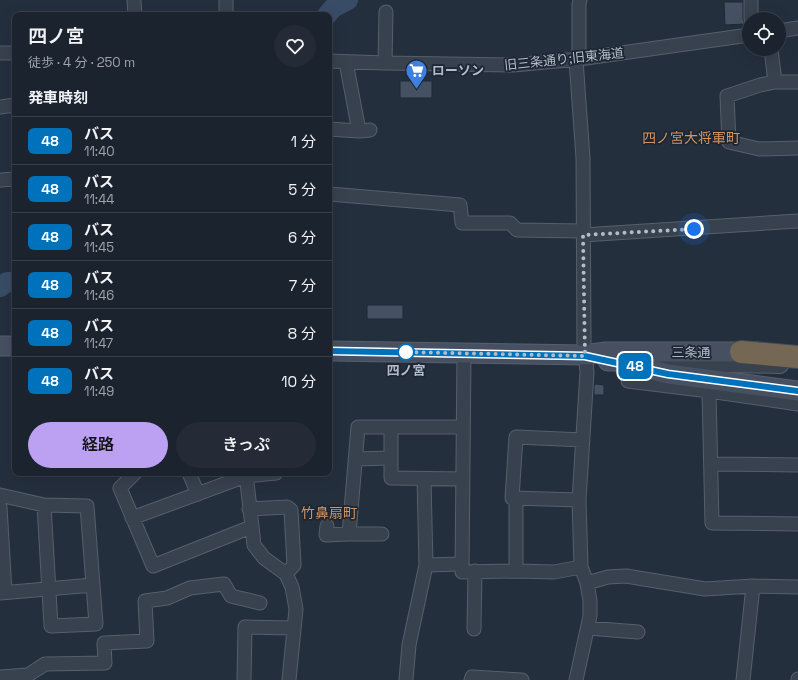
<!DOCTYPE html>
<html lang="ja">
<head>
<meta charset="utf-8">
<style>
  :root { --surface:#1b232e; --page:#242b36; --text:#f1f3f6; --muted:#a0a4aa; --line:#39404a; --accent:#bca0f2 }
  body { margin:0; font-family:"Space Grotesk","Noto Sans JP",sans-serif; background:var(--page); color:var(--text); height:100vh; display:flex; flex-direction:column; font-size:15px; white-space:nowrap }
  * { box-sizing:border-box; margin:0 }
  p { font-size:13px; color:var(--muted) }
  .icon { flex:none; width:22px; height:22px; fill:none; stroke:currentColor; stroke-width:2; stroke-linecap:round; stroke-linejoin:round }
  .map { position:relative; flex:1; overflow:hidden }
  .details { position:absolute; left:12px; top:12px; width:320px; height:464px; display:flex; flex-direction:column; background:var(--surface); border-radius:8px; box-shadow:0 4px 16px #0002,0 0 0 1px var(--line) }
  .details>* { flex:none }
  .badge { padding:0 8px; border-radius:6px; font-size:14px; line-height:26px }
  .tools { position:absolute; left:742px; top:12px; display:grid; gap:8px }
  .tools a { display:grid; place-items:center; width:44px; height:44px; border-radius:50%; background:var(--surface); box-shadow:0 4px 16px #0002,0 0 0 1px var(--line); font-size:20px }
  .you { position:absolute; width:20px; height:20px; margin:-10px; border:3px solid #fff; border-radius:50%; background:#1a73e8; box-shadow:0 0 0 6px #1a73e833 }
  .map>.badge { position:absolute; translate:-50% -50%; box-shadow:0 0 0 2px #fff }
  h2 { padding:0 16px; font-size:15px; line-height:36px }
  .round { display:grid; place-items:center; flex:none; width:42px; height:42px; border-radius:21px; background:var(--page) }
  .headline { display:flex; align-items:center; justify-content:space-between; height:68px; padding:0 16px }
  h1 { font-size:19px; font-weight:600; line-height:30px }
  .cta { display:flex; gap:8px; margin-top:auto; padding:8px 16px }
  .cta a { flex:1; height:46px; border-radius:24px; background:var(--accent); color:#111; font-size:16px; font-weight:600; line-height:46px; text-align:center }
  .cta a+a { background:var(--page); color:var(--text) }
  ul { padding:0; list-style:none }
  li { display:flex; align-items:center; gap:12px; height:48px; padding:0 16px; border-top:1px solid var(--line) }
  li div { flex:1 }
  li b { display:block; font-size:15px }
  li em { font-style:normal }
  li .badge { min-width:44px; font-weight:700; text-align:center }
  .map>svg:first-child { display:block }
  .lines { fill:none; stroke-linecap:round; stroke-linejoin:round }
  .river { stroke:#394c67; stroke-width:20 }
  .building { fill:#455162; stroke:#1f2835 }
  .minor-casing { stroke:#565f6c; stroke-width:15 }
  .tertiary-casing { stroke:#565f6c; stroke-width:18 }
  .secondary-casing { stroke:#565f6c; stroke-width:21 }
  .motorway-casing { stroke:#434c59; stroke-width:24 }
  .minor { stroke:#38414e; stroke-width:13 }
  .tertiary { stroke:#38414e; stroke-width:16 }
  .secondary { stroke:#465061; stroke-width:19 }
  .motorway { stroke:#746855; stroke-width:22 }
  .line-casing { stroke:#fff; stroke-width:9 }
  .line { stroke:#0072bc; stroke-width:6 }
  .walk { stroke:#b4bcc9; stroke-width:4; stroke-dasharray:0 7.2 }
  .stop-dot { fill:#fff; stroke:#0072bc; stroke-width:2 }
  .labels { text-anchor:middle; dominant-baseline:central; stroke-width:3.5; stroke-linejoin:round; paint-order:stroke }
  .street-label { font-size:13px; fill:#b4bcc9; stroke:#1d2633 }
  .poi-label { font-size:13px; font-weight:bold; fill:#b4bcc9; stroke:#1d2633; text-anchor:start }
  .stop-label { font-size:13px; font-weight:bold; fill:#b4bcc9; stroke:#1d2633 }
  .neighbourhood-label { font-size:14px; fill:#d59563; stroke:#1d2633 }
</style>
</head>
<body>
<div class="map">
<svg width="798" height="680" viewBox="0 0 798 680">
  <rect width="100%" height="100%" fill="#242f3e"/>
  <g class="lines">
    <path class="river" d="M327,15L333,8L348,0
      M0,287L7,282H15"/>
  </g>
  <path class="building" d="M724,2H743V19L745,24L725,25Z
    M400,81H432V98H400Z
    M367,305H403V319H367Z
    M596,384L604,385V395H594V385Z"/>
  <g class="lines">
    <defs>
      <path id="minor" d="M134,0L135,15
        M751,0V19
        M226,15V0
        M779,31L798,28
        M771,49L775,82L760,85L727,96L729,142L759,149L798,148
        M0,53H15
        M579,59V4L580,0
        M329,61L385,63L513,65L579,59L749,35
        M346,62L359,131
        M385,63L386,12
        M775,82H798
        M0,107L15,105
        M329,129L359,131L370,130
        M0,180L15,179
        M329,194L460,205L462,223H510L517,230L583,231
        M583,235L798,221
        M464,353L462,572L516,571
        M628,364V381L709,391L798,404
        M709,391L712,523L798,524
        M391,427V478L463,479
        M355,459L391,458
        M711,464L798,465
        M135,473L120,488L153,566L251,527
        M189,473L198,494
        M246,473L254,545L264,558L286,574L292,587L296,609L289,680
        M0,495L44,505L87,506L93,585L0,593
        M516,498V571L554,572L581,567
        M579,500L512,498L516,437L583,440
        M44,505L51,626L96,624L93,585
        M0,507L5,592
        M249,509L287,507L291,510L294,565L286,574
        M132,518L246,476L276,473
        M327,526L326,535L349,534
        M382,534H349L358,427H462
        M426,565L461,564
        M587,583L608,577L626,576L705,589L753,586L798,587
        M588,628L638,632
        M474,629L475,571
        M0,677L28,675L45,664L105,663L104,643L147,641L145,601L167,598L190,588L224,584L231,596L260,603
        M244,680L245,627L293,628
        M406,680L409,645L426,565L424,479
        M471,680L472,677L522,680
        M576,680L590,616V601L587,583L581,567L579,500L587,372L584,346L583,158L576,60
        M743,680L753,586
        M798,680V679"/>
      <path id="tertiary" d="M638,362L780,365"/>
      <path id="secondary" d="M0,346H15
        M329,351L585,355L606,352H757
        M608,361H616L668,374L798,391"/>
      <path id="motorway" d="M741,352L798,357"/>
    </defs>
    <use href="#minor" class="minor-casing"/>
    <use href="#tertiary" class="tertiary-casing"/>
    <use href="#secondary" class="secondary-casing"/>
    <use href="#motorway" class="motorway-casing"/>
    <use href="#minor" class="minor"/>
    <use href="#tertiary" class="tertiary"/>
    <use href="#secondary" class="secondary"/>
    <use href="#motorway" class="motorway"/>
  </g>
  <g class="lines">
    <defs>
      <path id="line" d="M329,351L585,356L668,374L798,391"/>
    </defs>
    <use href="#line" class="line-casing"/>
    <use href="#line" class="line"/>
    <path class="walk" d="M406,352H404L585,356L583,235L694,229"/>
  </g>
  <defs>
    <symbol id="supermarket-pin" viewBox="-11 -11 22 30"><path d="M0 17L-7.5 6A9.5 9.5 0 1 1 7.5 6Z" fill="#3f7fe0" stroke="#1d2633"/><path d="M-6-5.5h2.5l.6 2H6L4.5 2H-2.5L-4.4-4H-6ZM-1.5 3.2a1.3 1.3 0 1 0 .1 0ZM3 3.2a1.3 1.3 0 1 0 .1 0Z" fill="#fff"/></symbol>
  </defs>
  <g fill-rule="evenodd">
    <use href="#supermarket-pin" x="404" y="58" width="25" height="34"/>
  </g>
  <circle class="stop-dot" cx="406" cy="352" r="8"/>
  <g class="labels">
    <g class="street-label">
      <text transform="translate(564 59) rotate(-6)">旧三条通り;旧東海道</text>
      <text x="691" y="352">三条通</text>
    </g>
    <g class="poi-label">
      <text x="432" y="70">ローソン</text>
    </g>
    <g class="stop-label">
      <text x="406" y="370">四ノ宮</text>
    </g>
    <g class="neighbourhood-label">
      <text x="691" y="138">四ノ宮大将軍町</text>
      <text x="329" y="513">竹鼻扇町</text>
    </g>
  </g>
</svg>
<div class="tools">
<a><svg class="icon" aria-label="locate" viewBox="0 0 24 24"><circle cx="12" cy="12" r="6"/><path d="M12 2v4M12 18v4M2 12h4M18 12h4"/></svg></a>
</div>
<div class="you" style="left:694px;top:229px"></div>
<b class="badge" style="left:635px;top:366px;background:#0072bc;color:#fff">48</b>
<section class="details">
<div class="headline"><div><h1>四ノ宮</h1><p>徒歩 · 4 分 · 250 m</p></div><a class="round"><svg class="icon" aria-label="heart" viewBox="0 0 24 24"><path d="M12 20l-8-8c-3-5 5-10 8-4 3-6 11-1 8 4z"/></svg></a></div>
<h2>発車時刻</h2>
<ul>
<li><span class="badge" style="background:#0072bc;color:#fff">48</span><div><b>バス</b><p>11:40</p></div><em>1 分</em></li>
<li><span class="badge" style="background:#0072bc;color:#fff">48</span><div><b>バス</b><p>11:44</p></div><em>5 分</em></li>
<li><span class="badge" style="background:#0072bc;color:#fff">48</span><div><b>バス</b><p>11:45</p></div><em>6 分</em></li>
<li><span class="badge" style="background:#0072bc;color:#fff">48</span><div><b>バス</b><p>11:46</p></div><em>7 分</em></li>
<li><span class="badge" style="background:#0072bc;color:#fff">48</span><div><b>バス</b><p>11:47</p></div><em>8 分</em></li>
<li><span class="badge" style="background:#0072bc;color:#fff">48</span><div><b>バス</b><p>11:49</p></div><em>10 分</em></li>
</ul>
<div class="cta"><a>経路</a><a>きっぷ</a></div>
</section>
</div>
</body>
</html>
